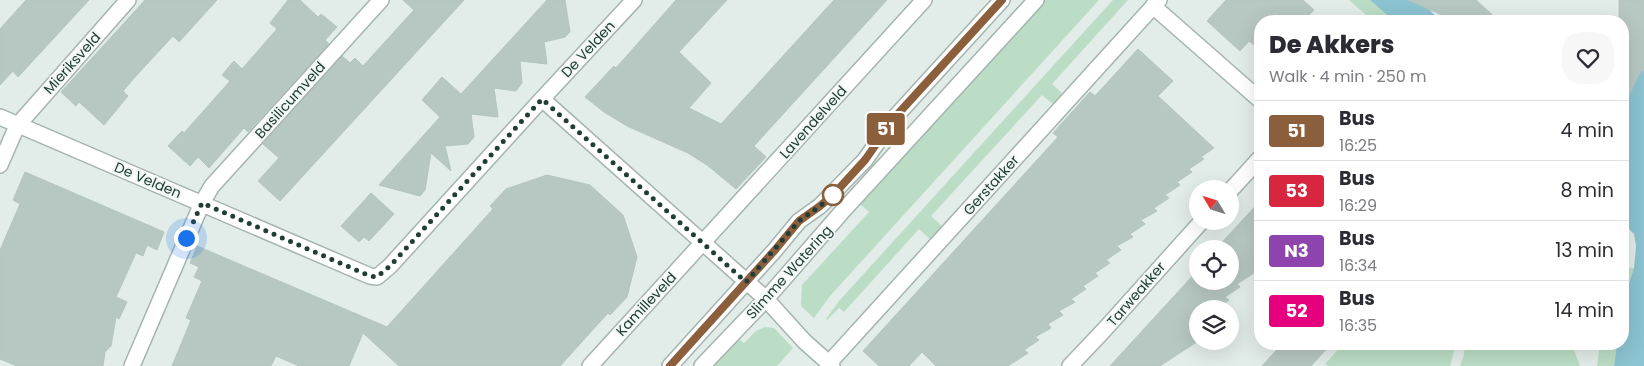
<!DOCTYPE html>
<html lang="en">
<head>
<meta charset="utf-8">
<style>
  :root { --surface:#fff; --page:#f7f7f7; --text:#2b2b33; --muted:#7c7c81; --line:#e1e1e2 }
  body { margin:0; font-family:Poppins,sans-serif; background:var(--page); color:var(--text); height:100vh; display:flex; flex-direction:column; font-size:19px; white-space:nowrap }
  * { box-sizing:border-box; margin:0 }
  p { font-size:16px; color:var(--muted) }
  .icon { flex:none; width:28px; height:28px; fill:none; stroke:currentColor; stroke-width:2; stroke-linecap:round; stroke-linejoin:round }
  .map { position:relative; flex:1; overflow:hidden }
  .sheet { position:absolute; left:1254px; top:15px; width:375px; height:335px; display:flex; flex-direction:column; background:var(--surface); border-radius:20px; box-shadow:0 5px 20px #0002 }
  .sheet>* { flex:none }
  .badge { padding:0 10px; border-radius:4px; font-size:18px; line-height:32px }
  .needle { width:32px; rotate:308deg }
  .controls { position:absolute; left:1189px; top:180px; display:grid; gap:10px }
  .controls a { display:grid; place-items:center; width:50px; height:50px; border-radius:50%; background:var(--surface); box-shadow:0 5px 20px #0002; font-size:25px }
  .you { position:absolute; width:25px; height:25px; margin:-12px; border:4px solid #fff; border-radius:50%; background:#1a73e8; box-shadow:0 0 0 8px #1a73e833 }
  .map>.badge { position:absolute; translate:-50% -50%; box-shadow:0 0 0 2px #fff }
  .round { display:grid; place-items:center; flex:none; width:52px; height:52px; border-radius:20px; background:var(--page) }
  .overview { display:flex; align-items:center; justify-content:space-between; height:85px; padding:0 15px }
  h1 { font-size:24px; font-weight:800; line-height:38px }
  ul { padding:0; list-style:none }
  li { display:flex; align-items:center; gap:15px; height:60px; padding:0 15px; border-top:1px solid var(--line) }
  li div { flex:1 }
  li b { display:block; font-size:19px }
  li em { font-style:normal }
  li .badge { min-width:55px; font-weight:700; text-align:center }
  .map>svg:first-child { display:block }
  .green { fill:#bbddc5 }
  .water { fill:#8bc3d0 }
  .building { fill:#b7c7c1; stroke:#b4c5bf }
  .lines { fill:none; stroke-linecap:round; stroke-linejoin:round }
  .minor-casing { stroke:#a5b4af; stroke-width:18 }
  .tertiary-casing { stroke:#a5b4af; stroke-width:18 }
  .minor { stroke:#fff; stroke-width:15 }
  .tertiary { stroke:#fff; stroke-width:15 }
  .line-casing { stroke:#fff; stroke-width:11 }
  .line { stroke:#8b5e3c; stroke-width:8 }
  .walk { stroke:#223d36; stroke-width:5; stroke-dasharray:0 9 }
  .stop-dot { fill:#fff; stroke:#8b5e3c; stroke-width:2.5 }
  .labels { text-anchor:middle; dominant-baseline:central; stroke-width:4; stroke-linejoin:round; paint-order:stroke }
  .street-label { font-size:14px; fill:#223d36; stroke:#f2f8f6 }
</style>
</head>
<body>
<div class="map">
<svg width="1644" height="366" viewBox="0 0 1644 366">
  <rect width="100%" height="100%" fill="#e2ece8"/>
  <path class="green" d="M1045,0H1099L830,296L814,318L801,306L802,285L869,212L860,204Z
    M1113,0H1128L1052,84L1063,94L1054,105L1042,95L931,216L943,227L931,240L919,229L844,312L839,308L827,320L826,319L839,301Z
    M1349,0H1370L1394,21H1373Z
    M1623,267L1634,268L1623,301Z
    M765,327L774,328L793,348L777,366H714L739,339L744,343L756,331Z
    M1343,344H1456L1450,366H1328L1325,364Z
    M1465,344H1574V350L1580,366H1460L1464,355Z
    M1600,344H1617L1614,366H1597Z"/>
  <path class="water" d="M1370,0H1419L1441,21H1394Z
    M1644,58V366H1614L1617,344H1622L1623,301L1634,268L1636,246L1634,234L1623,223V100Z"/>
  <path class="building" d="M26,0H89L18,77L13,71L0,85V29Z
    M145,0H217L179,42L173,36L135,77L123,91L128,96L104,125L79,102L76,106L61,92Z
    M288,0H300L318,17L321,14L337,27L325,40L329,44L248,132L244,128L209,168L198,157L190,166L168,146L182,131L184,133L230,81L222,75L234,61L242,69L277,29L270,23Z
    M403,0H464L280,201L258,181L279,158L263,144L342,56L350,63L355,58L363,66L414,10Z
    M547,0H565L570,32L565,37L544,42L547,64L520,61L522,83L516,91L494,88L498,117L471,114L474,137L468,144L445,146L451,171L431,153L425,190L420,196L379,185L440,117L422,100L442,77L461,94Z
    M676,0H727L679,52L711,83L689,108L721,124L834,0H887L754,146L766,157L736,189L707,165L688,153L627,126L604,112L585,97L614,66L616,68Z
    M1226,0H1303L1314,10L1303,21H1260V50L1249,41L1240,51L1207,21Z
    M1408,0H1476L1499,21H1444L1442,15Z
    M1619,0H1644V70L1639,74L1622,111V21H1619Z
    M1138,49L1173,81L1158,96L1214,148L1201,157L1204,159L1189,169L1192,172L1177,182L1180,185L1165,195L1169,198L1154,208L1157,211L1141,220L1145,224L1130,234L1133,237L1117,246L1121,250L1106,260L1110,263L1095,273L1098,276L1083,286L1086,289L1071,299L1075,302L1059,311L1063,315L1048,324L1051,328L1035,337L1039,340L1024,350L1028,353L1008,366H936L922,352L909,366H879L863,351L1058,137L1053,133L1090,92L1095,96Z
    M25,172L164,232L157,250L147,245L143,256L136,253L116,297L127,302L119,319L116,317L111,346L105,352L103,366H17L0,359V250L20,204L13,200Z
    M547,175L590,185L623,215L637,257L627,297L610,315L608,313L560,366H399L363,333L349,366H299L276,356L271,366H172L191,320L186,318L202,281L194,277L199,267L190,263L197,246L387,327L493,209L490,206L506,189Z
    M371,193L394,214L369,241L364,237L359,242L341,226Z
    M1260,201V269L1237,284L1240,287L1225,297L1229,300L1216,309H1198V341L1160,366H1110L1198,270V281H1230V249H1216Z
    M1282,344H1331L1311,366H1262Z"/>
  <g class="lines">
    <defs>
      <path id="minor" d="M1153,6L1260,100
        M542,99L766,299L804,341L832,366
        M0,117L370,276L377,277L390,266L542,99L634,0
        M0,165L17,126L128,0
        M1230,191L1260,158
        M829,363L1159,0
        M132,366L202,203L212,186L381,0
        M590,366L924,0
        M1070,366L1105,329L1202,221"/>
      <path id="tertiary" d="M670,366L775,250L799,221L820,206L865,160L896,116L1002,0
        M702,366L766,299L841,213L1036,0"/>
    </defs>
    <use href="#minor" class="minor-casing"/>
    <use href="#tertiary" class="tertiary-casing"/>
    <use href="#minor" class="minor"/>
    <use href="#tertiary" class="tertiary"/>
  </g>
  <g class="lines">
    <defs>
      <path id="line" d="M670,366L775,250L799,221L820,206L834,194L865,160L896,116L1002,0"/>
    </defs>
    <use href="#line" class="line-casing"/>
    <use href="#line" class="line"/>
    <path class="walk" d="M186,238L202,203L370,276L377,277L390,266L542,99L746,282L799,221L820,206L834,194L833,195"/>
  </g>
  <circle class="stop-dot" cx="833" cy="195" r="10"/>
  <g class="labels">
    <g class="street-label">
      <text transform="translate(588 49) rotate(-47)">De Velden</text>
      <text transform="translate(72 63) rotate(-48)">Mieriksveld</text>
      <text transform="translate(290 100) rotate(-48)">Basilicumveld</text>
      <text transform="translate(813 122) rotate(-48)">Lavendelveld</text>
      <text transform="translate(148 180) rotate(23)">De Velden</text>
      <text transform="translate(991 185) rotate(-48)">Gerstakker</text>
      <text transform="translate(789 272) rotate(-48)">Slimme Watering</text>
      <text transform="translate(1136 294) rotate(-49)">Tarweakker</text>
      <text transform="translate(646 304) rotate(-47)">Kamilleveld</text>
    </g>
  </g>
</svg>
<div class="controls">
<a><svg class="needle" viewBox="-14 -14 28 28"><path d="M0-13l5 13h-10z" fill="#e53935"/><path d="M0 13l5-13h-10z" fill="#7c7c81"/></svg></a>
<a><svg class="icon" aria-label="locate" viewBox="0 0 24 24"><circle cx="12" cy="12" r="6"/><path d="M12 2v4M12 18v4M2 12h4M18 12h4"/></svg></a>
<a><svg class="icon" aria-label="layers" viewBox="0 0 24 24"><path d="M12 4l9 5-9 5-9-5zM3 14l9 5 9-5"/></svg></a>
</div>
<div class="you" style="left:186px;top:238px"></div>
<b class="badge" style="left:886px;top:129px;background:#8b5e3c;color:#fff">51</b>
<section class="sheet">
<div class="overview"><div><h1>De Akkers</h1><p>Walk · 4 min · 250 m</p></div><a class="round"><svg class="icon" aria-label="heart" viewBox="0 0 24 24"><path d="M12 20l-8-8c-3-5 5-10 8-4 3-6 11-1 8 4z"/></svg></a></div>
<ul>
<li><span class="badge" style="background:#8b5e3c;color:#fff">51</span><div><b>Bus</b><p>16:25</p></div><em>4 min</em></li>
<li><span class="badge" style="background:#d7263d;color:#fff">53</span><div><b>Bus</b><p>16:29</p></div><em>8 min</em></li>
<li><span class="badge" style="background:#8e44ad;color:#fff">N3</span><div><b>Bus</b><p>16:34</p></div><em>13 min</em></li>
<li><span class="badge" style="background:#e6007e;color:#fff">52</span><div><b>Bus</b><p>16:35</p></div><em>14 min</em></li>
</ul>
</section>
</div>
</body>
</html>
